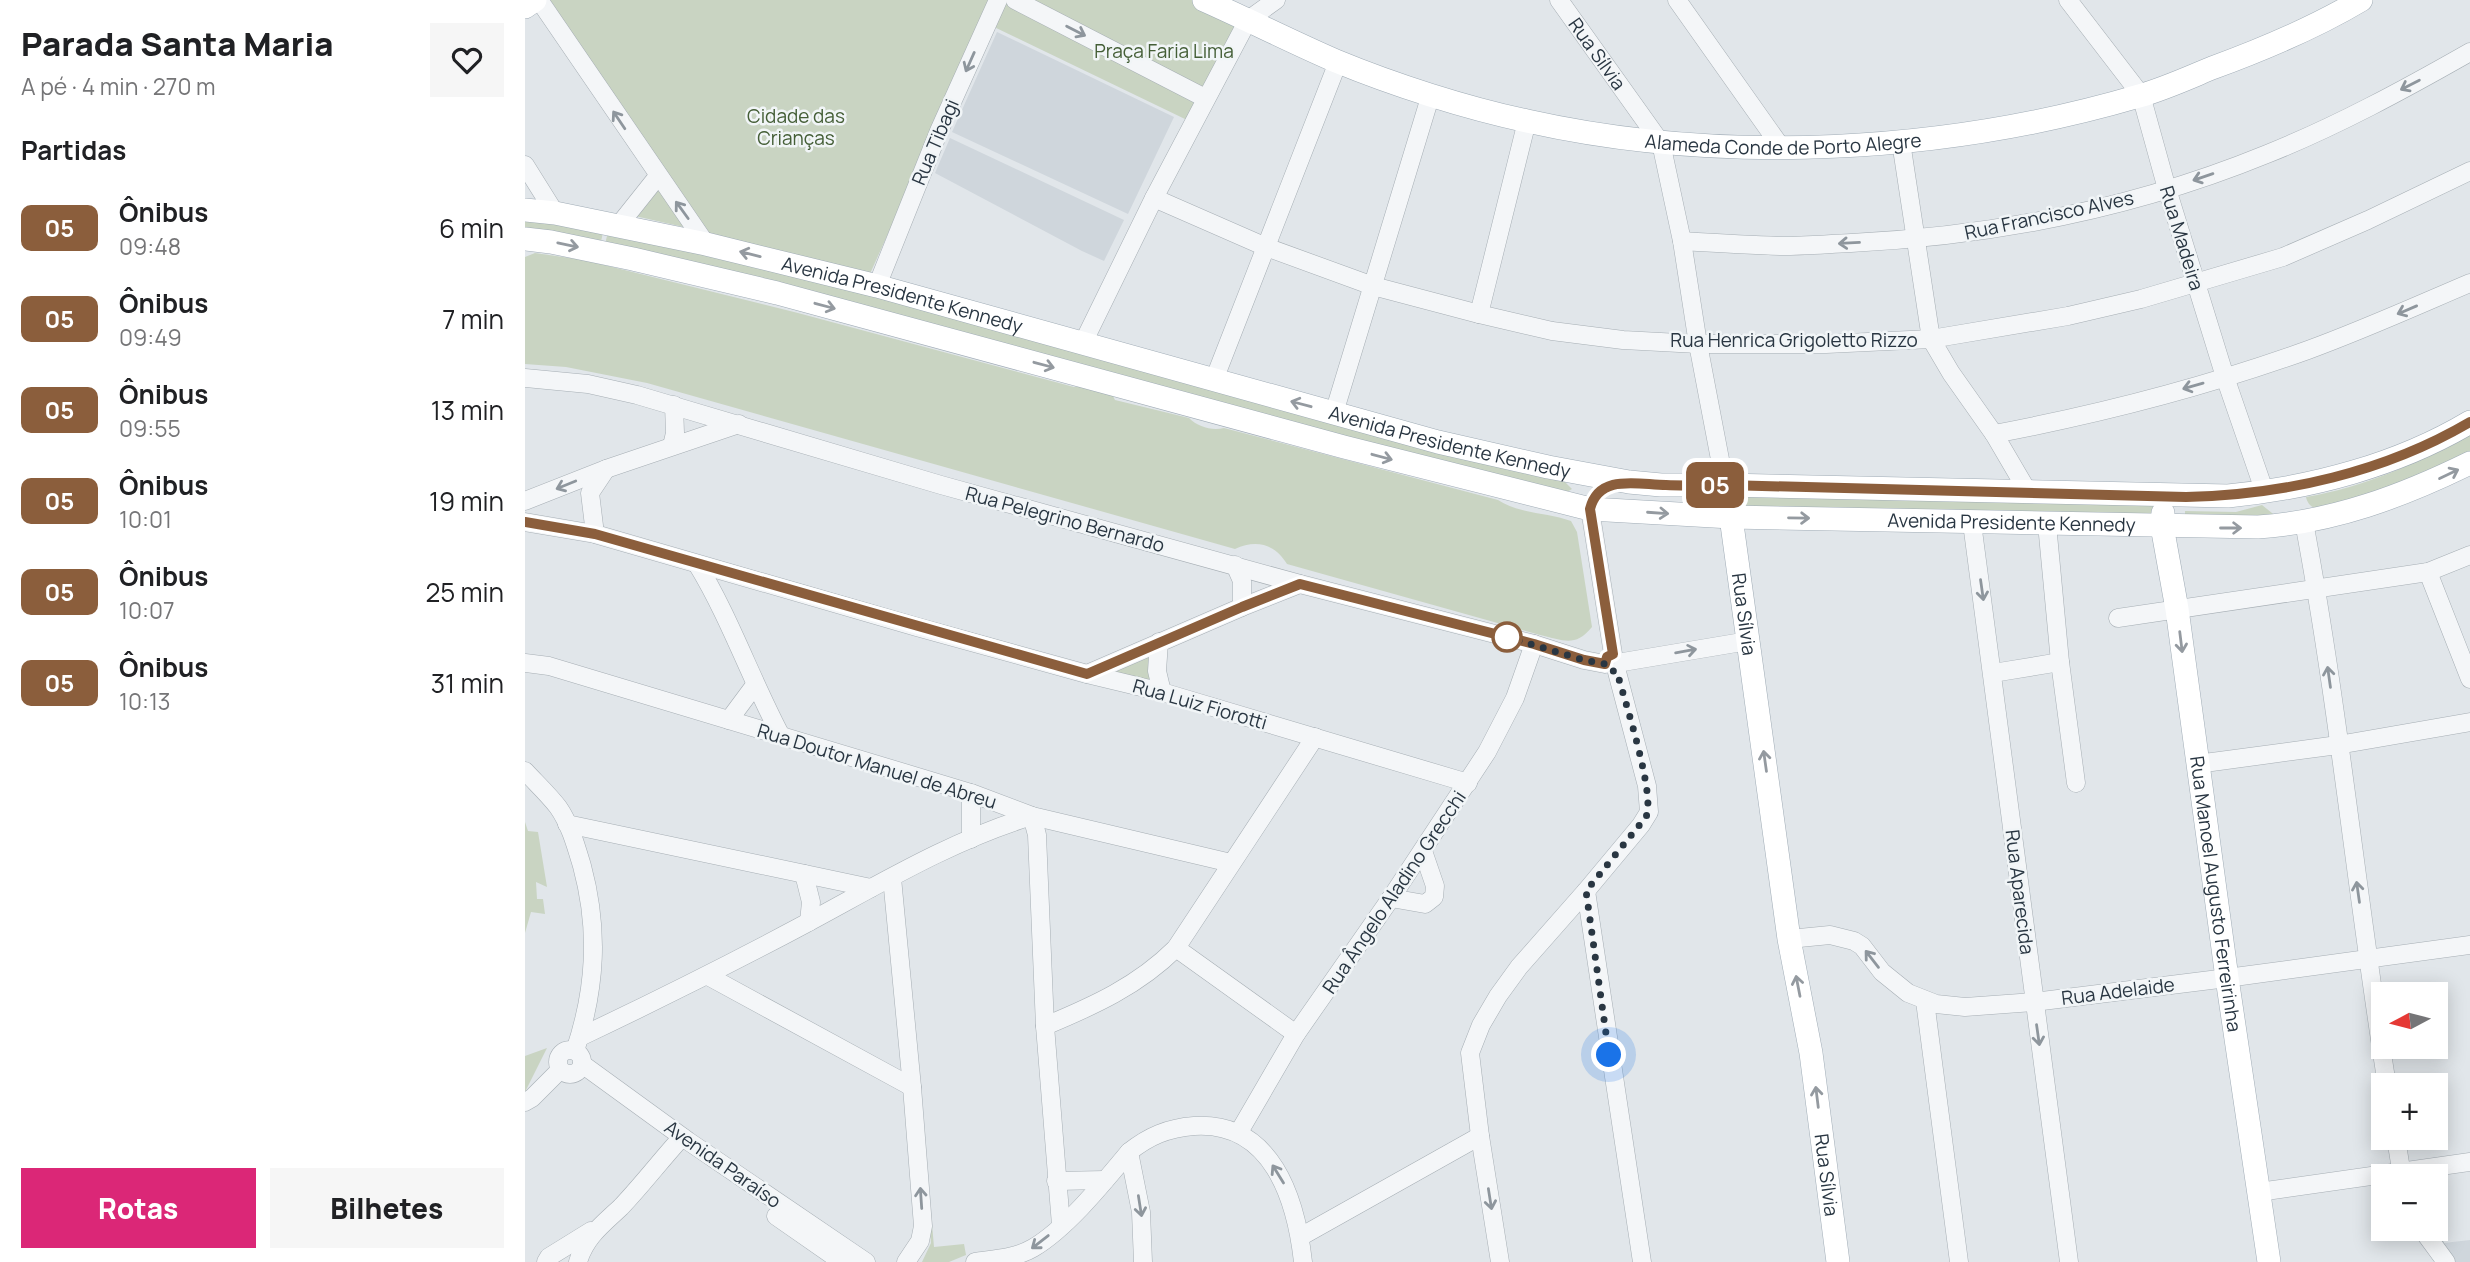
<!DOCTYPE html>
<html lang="pt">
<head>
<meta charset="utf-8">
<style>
  :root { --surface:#fff; --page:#f6f6f6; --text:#202124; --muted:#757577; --accent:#db2777 }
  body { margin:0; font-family:Manrope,sans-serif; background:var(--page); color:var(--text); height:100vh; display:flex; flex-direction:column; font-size:26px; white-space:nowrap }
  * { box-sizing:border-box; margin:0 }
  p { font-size:23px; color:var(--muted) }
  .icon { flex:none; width:38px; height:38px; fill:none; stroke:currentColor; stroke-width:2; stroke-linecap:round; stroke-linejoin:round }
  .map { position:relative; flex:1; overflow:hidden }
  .side { display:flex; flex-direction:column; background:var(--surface); width:525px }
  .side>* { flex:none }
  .badge { padding:0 14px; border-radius:10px; font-size:24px; line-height:46px }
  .needle { width:46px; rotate:263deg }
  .controls { position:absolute; left:1846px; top:982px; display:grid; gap:14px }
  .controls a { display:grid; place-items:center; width:77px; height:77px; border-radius:0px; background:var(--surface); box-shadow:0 4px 18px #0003; font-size:35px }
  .you { position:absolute; width:35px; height:35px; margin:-18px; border:5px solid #fff; border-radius:50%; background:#1a73e8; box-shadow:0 0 0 10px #1a73e833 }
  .map>.badge { position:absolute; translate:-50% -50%; box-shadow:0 0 0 4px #fff }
  h2 { padding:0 21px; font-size:26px; line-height:63px }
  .round { display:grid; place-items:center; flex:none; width:74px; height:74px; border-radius:0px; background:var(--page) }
  .summary { display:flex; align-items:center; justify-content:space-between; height:119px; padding:0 21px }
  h1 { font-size:33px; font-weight:800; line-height:52px }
  .button { display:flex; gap:14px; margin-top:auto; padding:14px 21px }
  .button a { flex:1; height:80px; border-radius:0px; background:var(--accent); color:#fff; font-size:28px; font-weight:800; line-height:80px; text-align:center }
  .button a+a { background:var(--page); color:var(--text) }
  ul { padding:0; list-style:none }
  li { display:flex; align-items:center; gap:21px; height:91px; padding:0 21px }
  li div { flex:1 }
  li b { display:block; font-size:26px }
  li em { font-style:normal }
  li .badge { min-width:77px; font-weight:700; text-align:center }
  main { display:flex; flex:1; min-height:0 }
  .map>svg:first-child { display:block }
  .built { fill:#cfd6dc }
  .green { fill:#c9d4c2 }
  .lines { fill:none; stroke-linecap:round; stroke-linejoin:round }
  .minor-casing { stroke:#a6aeb4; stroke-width:19 }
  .major-casing { stroke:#a0acb6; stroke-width:24 }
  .minor { stroke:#f4f6f8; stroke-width:18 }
  .major { stroke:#fff; stroke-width:23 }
  .oneway { stroke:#8e969d }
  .oneway2 { stroke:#949aa0 }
  .line-casing { stroke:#fff; stroke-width:16 }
  .line { stroke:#8b5e3c; stroke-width:10 }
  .walk { stroke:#293642; stroke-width:7; stroke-dasharray:0 12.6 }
  .stop-dot { fill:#fff; stroke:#8b5e3c; stroke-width:3.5 }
  .labels { text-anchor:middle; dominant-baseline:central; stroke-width:5; stroke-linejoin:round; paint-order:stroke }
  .park-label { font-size:19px; fill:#445e36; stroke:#f1f5f7 }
  .street-label { font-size:19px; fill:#293642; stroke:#f1f5f7 }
</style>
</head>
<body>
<main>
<section class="side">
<div class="summary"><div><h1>Parada Santa Maria</h1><p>A pé · 4 min · 270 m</p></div><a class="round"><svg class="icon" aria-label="heart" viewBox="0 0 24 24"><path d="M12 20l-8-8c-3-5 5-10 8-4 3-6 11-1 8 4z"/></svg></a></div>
<h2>Partidas</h2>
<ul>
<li><span class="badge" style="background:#8b5e3c;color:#fff">05</span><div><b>Ônibus</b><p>09:48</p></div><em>6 min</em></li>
<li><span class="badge" style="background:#8b5e3c;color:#fff">05</span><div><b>Ônibus</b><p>09:49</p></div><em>7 min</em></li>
<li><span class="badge" style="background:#8b5e3c;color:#fff">05</span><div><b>Ônibus</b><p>09:55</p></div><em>13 min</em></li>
<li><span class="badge" style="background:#8b5e3c;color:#fff">05</span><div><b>Ônibus</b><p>10:01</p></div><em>19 min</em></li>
<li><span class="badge" style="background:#8b5e3c;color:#fff">05</span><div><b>Ônibus</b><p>10:07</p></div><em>25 min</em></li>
<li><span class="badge" style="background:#8b5e3c;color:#fff">05</span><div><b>Ônibus</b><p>10:13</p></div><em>31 min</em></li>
</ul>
<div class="button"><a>Rotas</a><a>Bilhetes</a></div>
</section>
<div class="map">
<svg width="1945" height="1262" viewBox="0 0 1945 1262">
  <rect width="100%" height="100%" fill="#e1e6ea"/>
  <path class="built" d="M472,32L649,117L603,214L427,132Z
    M425,138L599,220L579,261L557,251L410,173Z
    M1911,1190L1919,1243L1945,1240V1262H1927L1900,1229L1911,1228Z"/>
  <path class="green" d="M25,0H468L344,276L178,231Z
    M478,0H678L713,23L662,120L467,26Z
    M132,183L163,228L110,216Z
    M0,217L79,228L75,246L0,234Z
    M84,228L146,240L1040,482L1047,489L1040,493L80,244Z
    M10,253L59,260L273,313L549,387L557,386L585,390L590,400L664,418C673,427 687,431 699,428L973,500C994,514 1022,512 1046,521L1052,532L1067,627C1050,648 1038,640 1015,635L762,564C750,544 731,539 710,549L122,383L41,367L0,364V257Z
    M1945,434V451L1874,485L1792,509C1787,508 1782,503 1781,497C1841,487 1892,463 1945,434Z
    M1215,494L1632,504L1628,517L1216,507L1212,501Z
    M1737,505L1752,517L1660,519V511L1711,512Z
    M627,649L628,685L575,670Z
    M0,822L3,831L13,832L22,887L11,882L12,899H18L20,914L6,912L0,933Z
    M22,1048L0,1092V1056Z
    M401,1186L404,1190L409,1247L439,1244L441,1255L424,1262H397L406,1243Z"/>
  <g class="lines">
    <defs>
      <g id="minor">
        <path d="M14,0L181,244"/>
        <path d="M490,0L680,98"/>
        <path id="s1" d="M1034,0L1136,143L1157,241L1173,344L1206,517"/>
        <path d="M1152,0L1256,147"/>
        <path d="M1543,0L1616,95L1642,189L1700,377L1740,493"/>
        <path d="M1376,142L1406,339L1426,373L1469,434L1503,492"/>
        <path d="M0,165L30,213"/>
        <path d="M629,198L741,247L848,286L954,314L1027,331L1098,340L1173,344H1301L1406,339L1543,316L1616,299L1758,257L1843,220L1945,171"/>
        <path d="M94,225L133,176"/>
        <path d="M1157,241C1190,243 1223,245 1257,246C1280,246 1303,244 1326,243C1467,236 1610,208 1742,154C1812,126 1880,89 1945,52"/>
        <path d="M352,286L414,131L473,0"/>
        <path d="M954,314L1002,121"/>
        <path d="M558,343L629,198L723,20L751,0"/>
        <path d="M0,378L63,384L112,395L416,485L775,584L1009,644L1059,660L1080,664"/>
        <path d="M689,380L813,62"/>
        <path d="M809,413L906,94"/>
        <path d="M1469,434C1575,414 1680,387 1783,350C1838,330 1891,306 1945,283"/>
        <path d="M147,446L150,433L149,405"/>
        <path d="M0,501L81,469L214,424"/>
        <path d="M1065,509L1088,654"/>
        <path d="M0,522L70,534L392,627L562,674L637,692L943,783"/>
        <path d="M1779,522C1814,708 1832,898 1862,1085"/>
        <path d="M1447,523L1544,1262"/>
        <path d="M1522,524L1535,662L1551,783"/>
        <path d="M70,534L65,493L81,469"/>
        <path d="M172,564C204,616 226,679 255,734"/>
        <path d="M710,565L717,581V607"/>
        <path d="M1903,572L1945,679"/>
        <path d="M1593,618L1903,572L1945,555"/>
        <path d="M634,642L632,671L637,692"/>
        <path d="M1098,662L1223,641"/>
        <path d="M0,663L24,666L446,793L507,816L706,863"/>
        <path d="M1468,673L1535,662"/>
        <path d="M562,674L717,607L775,584"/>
        <path d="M204,720L230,685"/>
        <path d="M1672,764L1813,745L1945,722"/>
        <path d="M0,771C11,783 23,794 33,807C45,824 51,846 57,866C74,929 71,988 50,1051"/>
        <path d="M42,824L346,888"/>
        <path d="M446,839V793"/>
        <path d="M279,874L286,902L284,922"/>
        <path d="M367,878L387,1087L398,1226L395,1241L381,1262"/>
        <path d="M1061,891L1117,1262"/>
        <path d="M866,898L900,904L909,897L910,886L898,851"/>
        <path d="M1264,939L1305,935L1329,941L1337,946L1357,972L1383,993L1411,1004L1440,1007L1509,1002L1702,978L1945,945"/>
        <path d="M651,948L771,1034"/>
        <path d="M183,976L387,1087"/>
        <path d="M1400,1001L1434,1262"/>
        <path d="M520,1026C568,1006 613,986 651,948L790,737"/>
        <path d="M55,1037C131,1001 205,964 280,924C353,885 427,840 507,816L512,835L520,1026L536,1225"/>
        <circle cx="45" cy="1062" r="12"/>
        <path d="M57,1064L163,1141L341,1262"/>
        <path d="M0,1102L7,1098L35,1070"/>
        <path d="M714,1132L771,1034L866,898L962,752L990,698L1009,644"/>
        <path d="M1871,1138L1877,1176"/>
        <path d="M604,1152L616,1212L618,1262"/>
        <path d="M531,1181L580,1180"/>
        <path d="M1734,1192L1945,1162"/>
        <path d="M251,1216L317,1262"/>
        <path d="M1896,1228L1921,1262"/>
        <path d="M775,1237L955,1136"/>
        <path d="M21,1262L24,1257L66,1231"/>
        <path d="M53,1262C60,1237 78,1224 96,1207C117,1185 136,1160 157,1137"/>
        <path d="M450,1262C470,1259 491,1258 508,1248C542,1228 579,1182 604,1152C624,1136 643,1128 669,1126C747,1121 771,1199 778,1262"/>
        <path d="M975,1262L955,1136L945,1053L956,1025L973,996L994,967L1061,891L1116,825L1124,812L1122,786L1092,672"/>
      </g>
      <g id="major">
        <path id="s2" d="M679,0C724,20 767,42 811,61C869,85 941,108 1002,121C1199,165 1420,153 1614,96C1639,89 1663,78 1687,68C1739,49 1789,28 1836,0"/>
        <path d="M0,7L10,0"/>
        <path id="s3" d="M0,210L30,213L181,244L352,286L913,442L1023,467L1104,482L1136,485H1201L1703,496C1786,488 1873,465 1945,422"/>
        <path id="s4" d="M0,239L26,242L108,259L252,293L819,447L1065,509L1206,517L1733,527C1808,522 1878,496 1945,463"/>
        <path id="s5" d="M1638,513L1637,526L1652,609L1702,978L1744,1262"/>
        <path id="s6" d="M1206,517L1264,939L1286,1053L1313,1262"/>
      </g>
    </defs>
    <use href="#minor" class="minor-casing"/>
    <use href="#major" class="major-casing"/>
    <use href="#minor" class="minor"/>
    <use href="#major" class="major"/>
  </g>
  <defs><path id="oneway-shaft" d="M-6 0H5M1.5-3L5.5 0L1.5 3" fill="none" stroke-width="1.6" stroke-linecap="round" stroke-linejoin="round" transform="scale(1.75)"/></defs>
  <g class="oneway">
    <use href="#oneway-shaft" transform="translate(551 31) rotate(27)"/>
    <use href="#oneway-shaft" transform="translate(445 62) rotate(114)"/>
    <use href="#oneway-shaft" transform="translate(1885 85) rotate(153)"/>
    <use href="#oneway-shaft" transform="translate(94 120) rotate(-124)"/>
    <use href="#oneway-shaft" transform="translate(1678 177) rotate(161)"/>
    <use href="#oneway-shaft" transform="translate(157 210) rotate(-126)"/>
    <use href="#oneway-shaft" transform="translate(1324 243) rotate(177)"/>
    <use href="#oneway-shaft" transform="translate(1882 310) rotate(157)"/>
    <use href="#oneway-shaft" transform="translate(1668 386) rotate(164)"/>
    <use href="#oneway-shaft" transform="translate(41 485) rotate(158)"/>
    <use href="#oneway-shaft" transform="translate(1457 590) rotate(82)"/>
    <use href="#oneway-shaft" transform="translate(1161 651) rotate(-10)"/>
    <use href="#oneway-shaft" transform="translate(1804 677) rotate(-98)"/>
    <use href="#oneway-shaft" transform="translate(1833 892) rotate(-98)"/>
    <use href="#oneway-shaft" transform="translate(1347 959) rotate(-128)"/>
    <use href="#oneway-shaft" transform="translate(1513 1035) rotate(82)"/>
    <use href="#oneway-shaft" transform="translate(753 1174) rotate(-122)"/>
    <use href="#oneway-shaft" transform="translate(396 1198) rotate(-94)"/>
    <use href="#oneway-shaft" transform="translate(965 1199) rotate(81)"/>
    <use href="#oneway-shaft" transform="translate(615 1206) rotate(81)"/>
    <use href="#oneway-shaft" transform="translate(515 1242) rotate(142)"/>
  </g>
  <g class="oneway2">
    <use href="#oneway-shaft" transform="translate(43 245) rotate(12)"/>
    <use href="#oneway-shaft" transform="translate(225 254) rotate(-166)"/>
    <use href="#oneway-shaft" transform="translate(300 306) rotate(15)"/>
    <use href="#oneway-shaft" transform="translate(519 365) rotate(15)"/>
    <use href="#oneway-shaft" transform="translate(776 404) rotate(-165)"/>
    <use href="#oneway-shaft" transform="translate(857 457) rotate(15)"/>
    <use href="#oneway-shaft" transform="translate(1924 474) rotate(-26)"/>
    <use href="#oneway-shaft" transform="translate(1133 513) rotate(4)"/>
    <use href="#oneway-shaft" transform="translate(1274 518) rotate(1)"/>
    <use href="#oneway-shaft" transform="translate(1706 528)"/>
    <use href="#oneway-shaft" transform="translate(1656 642) rotate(83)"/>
    <use href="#oneway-shaft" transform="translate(1240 761) rotate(-98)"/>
    <use href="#oneway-shaft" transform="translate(1273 986) rotate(-101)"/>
    <use href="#oneway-shaft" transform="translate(1292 1097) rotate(-97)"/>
  </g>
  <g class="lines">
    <defs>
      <path id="line" d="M0,522L70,534L562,674L717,607L775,584L1009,644L1059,660L1080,664L1082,657L1088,654L1065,509C1074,473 1114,485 1141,485C1161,486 1181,485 1201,485L1661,497C1759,495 1860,472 1945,422"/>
    </defs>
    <use href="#line" class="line-casing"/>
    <use href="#line" class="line"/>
    <path class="walk" d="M982,637L1059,660L1080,664L1084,670L1092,672C1099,699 1131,795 1121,817L1061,891L1084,1055"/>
  </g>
  <circle class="stop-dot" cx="982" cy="637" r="14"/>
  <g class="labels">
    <g class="park-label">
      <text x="639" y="51">Praça Faria Lima</text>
      <text x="271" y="116">Cidade das<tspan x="271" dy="22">Crianças</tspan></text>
    </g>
    <g class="street-label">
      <text stroke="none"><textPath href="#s1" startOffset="66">Rua Sílvia</textPath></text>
      <text stroke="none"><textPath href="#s2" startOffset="604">Alameda Conde de Porto Alegre</textPath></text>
      <text transform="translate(410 142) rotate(-67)">Rua Tibagi</text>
      <text transform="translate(1524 215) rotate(-12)">Rua Francisco Alves</text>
      <text transform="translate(1657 238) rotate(73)">Rua Madeira</text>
      <text stroke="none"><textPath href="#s3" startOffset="387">Avenida Presidente Kennedy</textPath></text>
      <text x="1269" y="340">Rua Henrica Grigoletto Rizzo</text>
      <text stroke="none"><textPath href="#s3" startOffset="954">Avenida Presidente Kennedy</textPath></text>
      <text transform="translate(540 519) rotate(15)">Rua Pelegrino Bernardo</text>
      <text stroke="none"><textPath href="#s4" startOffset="1521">Avenida Presidente Kennedy</textPath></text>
      <text stroke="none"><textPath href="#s6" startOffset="98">Rua Sílvia</textPath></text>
      <text transform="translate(675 704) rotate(16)">Rua Luiz Fiorotti</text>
      <text transform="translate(352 766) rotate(17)">Rua Doutor Manuel de Abreu</text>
      <text transform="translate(869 892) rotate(-56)">Rua Ângelo Aladino Grecchi</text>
      <text transform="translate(1495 892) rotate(83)">Rua Aparecida</text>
      <text stroke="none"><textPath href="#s5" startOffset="385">Rua Manoel Augusto Ferreirinha</textPath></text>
      <text transform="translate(1593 991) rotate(-7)">Rua Adelaide</text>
      <text transform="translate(198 1164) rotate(35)">Avenida Paraíso</text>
      <text stroke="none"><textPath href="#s6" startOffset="665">Rua Sílvia</textPath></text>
    </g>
  </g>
</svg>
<div class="controls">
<a><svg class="needle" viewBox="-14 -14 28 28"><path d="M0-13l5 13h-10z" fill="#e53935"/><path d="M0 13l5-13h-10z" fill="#757577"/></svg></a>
<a>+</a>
<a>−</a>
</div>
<div class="you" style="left:1084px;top:1055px"></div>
<b class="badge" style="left:1190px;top:485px;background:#8b5e3c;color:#fff">05</b>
</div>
</main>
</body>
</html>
